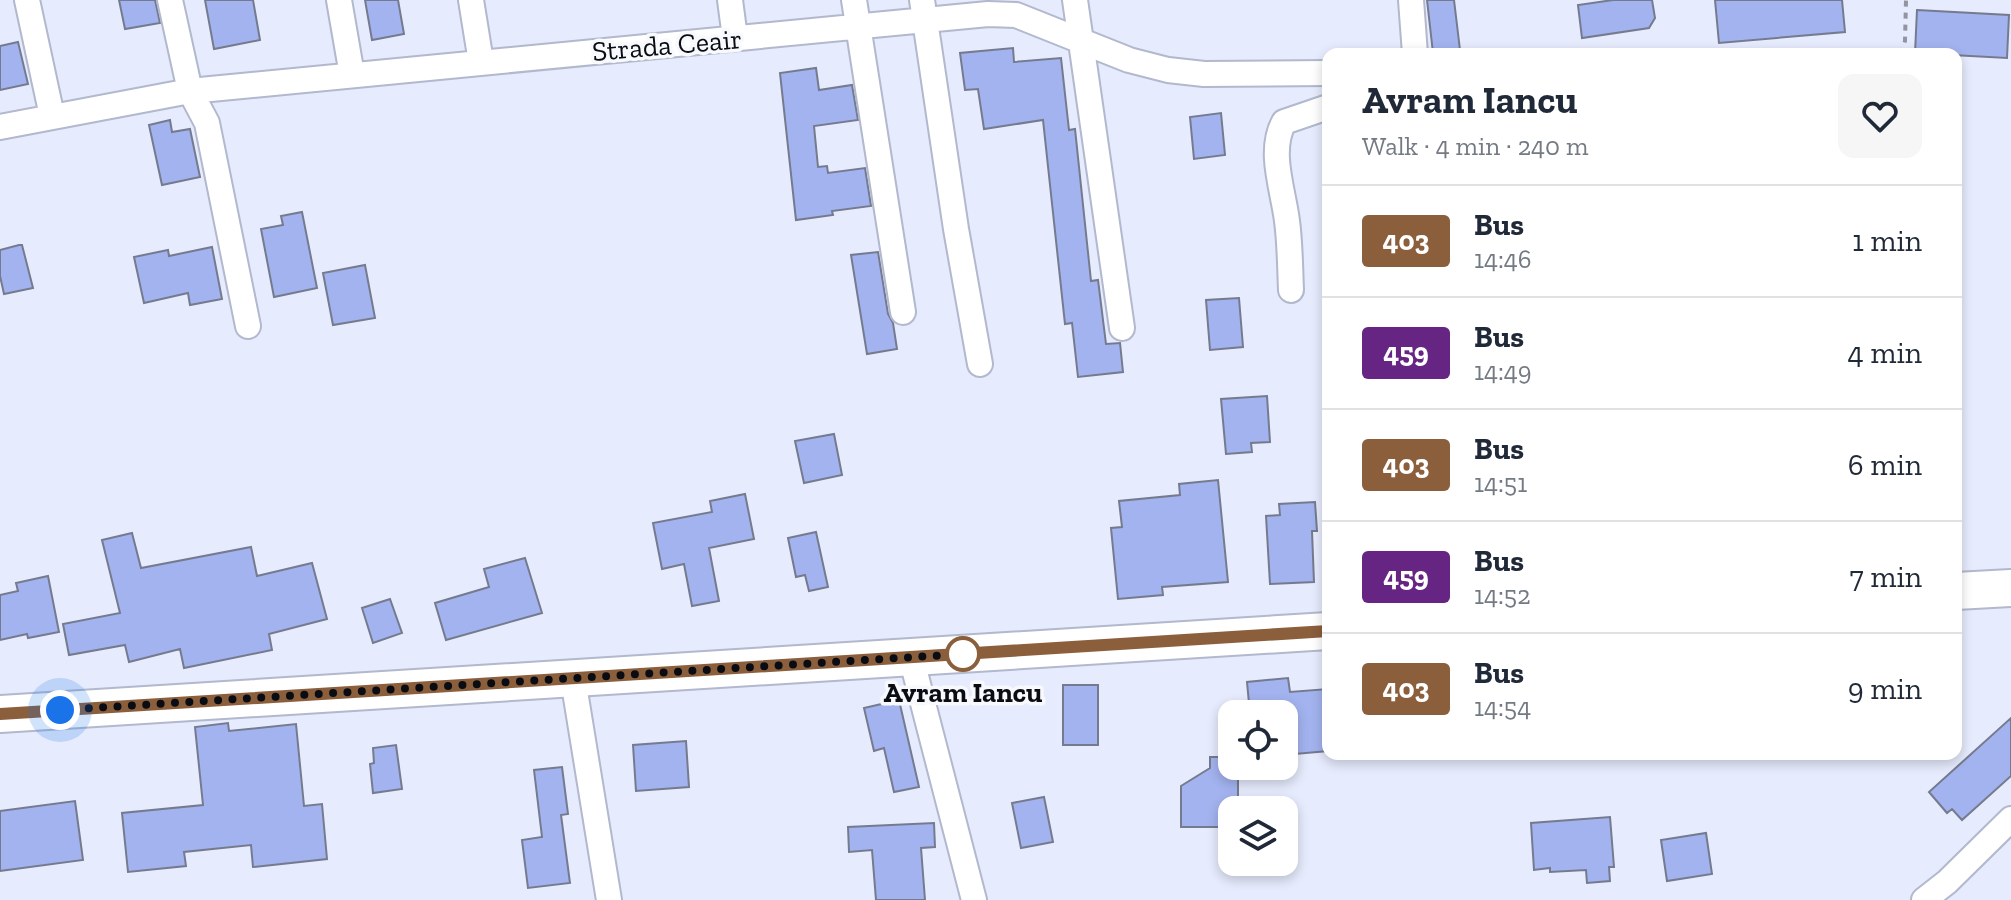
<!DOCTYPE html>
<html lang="en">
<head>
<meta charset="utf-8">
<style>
  :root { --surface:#fff; --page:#f6f6f7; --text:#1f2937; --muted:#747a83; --line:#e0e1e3 }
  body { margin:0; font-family:"Zilla Slab",serif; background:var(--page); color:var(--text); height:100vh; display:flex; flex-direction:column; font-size:30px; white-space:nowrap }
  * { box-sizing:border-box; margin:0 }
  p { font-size:26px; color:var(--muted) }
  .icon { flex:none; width:44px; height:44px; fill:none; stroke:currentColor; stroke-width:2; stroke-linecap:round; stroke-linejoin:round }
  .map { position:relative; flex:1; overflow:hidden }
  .drawer { position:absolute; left:1322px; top:48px; width:640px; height:712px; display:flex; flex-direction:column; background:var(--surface); border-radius:16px; box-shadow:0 4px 12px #0003 }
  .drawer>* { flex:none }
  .badge { padding:0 16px; border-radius:6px; font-size:28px; line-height:52px }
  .buttons { position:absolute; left:1218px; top:700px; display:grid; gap:16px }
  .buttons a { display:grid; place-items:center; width:80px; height:80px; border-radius:16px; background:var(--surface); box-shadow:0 4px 12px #0003; font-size:40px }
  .you { position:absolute; width:40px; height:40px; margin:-20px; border:6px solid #fff; border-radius:50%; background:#1a73e8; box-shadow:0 0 0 12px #1a73e833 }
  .map>.badge { position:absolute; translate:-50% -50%; box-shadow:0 0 0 4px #fff }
  .round { display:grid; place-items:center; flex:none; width:84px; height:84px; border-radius:16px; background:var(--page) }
  .headline { display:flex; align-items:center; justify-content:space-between; height:136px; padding:0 40px }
  h1 { font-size:38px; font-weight:700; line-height:60px }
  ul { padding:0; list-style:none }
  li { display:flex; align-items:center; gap:24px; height:112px; padding:0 40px; border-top:2px solid var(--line) }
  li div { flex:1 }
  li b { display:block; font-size:30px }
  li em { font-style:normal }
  li .badge { min-width:88px; font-weight:700; text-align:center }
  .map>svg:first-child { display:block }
  .building { fill:#a3b3ef; stroke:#757b8e; stroke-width:2 }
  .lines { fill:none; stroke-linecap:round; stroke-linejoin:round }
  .street-casing { stroke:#b2b8cd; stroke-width:28 }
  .secondary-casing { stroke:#b2b8cd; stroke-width:40 }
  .path { stroke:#9195a2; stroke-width:4; stroke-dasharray:6 6; stroke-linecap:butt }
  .street { stroke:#fff; stroke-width:24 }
  .secondary { stroke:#fff; stroke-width:36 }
  .line-casing { stroke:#fff; stroke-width:18 }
  .line { stroke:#8b5e3c; stroke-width:12 }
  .walk { stroke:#0a0c13; stroke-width:8; stroke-dasharray:0 14.4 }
  .stop-dot { fill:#fff; stroke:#8b5e3c; stroke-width:4 }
  .labels { text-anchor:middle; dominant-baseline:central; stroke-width:7; stroke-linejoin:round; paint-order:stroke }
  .street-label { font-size:28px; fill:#0a0c13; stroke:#f7f9fd }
  .stop-label { font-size:28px; font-weight:bold; fill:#0a0c13; stroke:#f7f9fd }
</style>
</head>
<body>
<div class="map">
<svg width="2011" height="900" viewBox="0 0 2011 900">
  <rect width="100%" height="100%" fill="#e6ebfd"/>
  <path class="building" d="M119,0H155L160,23L125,29Z
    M205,0H253L260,40L214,49Z
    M365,0H398L404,34L372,40Z
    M1427,0H1454L1460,50L1433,53Z
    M1613,0H1652L1655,18L1649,28L1582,38L1578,5Z
    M1715,0H1842L1845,32L1719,43Z
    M1917,10L2009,15L2007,58L1915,53Z
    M18,42L28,84L0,90V46Z
    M1013,48L1014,62L1061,58L1069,130L1075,129L1091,281L1098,280L1106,344L1120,343L1123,372L1078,377L1072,323L1065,324L1043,120L984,129L978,89L965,90L960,53Z
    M816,68L819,90L852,85L858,120L814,126L818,167L827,166L828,173L865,168L871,206L832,211L833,215L796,220L780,73Z
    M1221,113L1225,155L1194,159L1190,117Z
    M170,120L172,132L190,129L200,177L162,185L149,125Z
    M302,212L317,288L274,297L261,229L283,225L281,216Z
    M19,245H22L33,288L4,294L0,276V250Z
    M212,247L222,299L190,305L188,293L144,303L134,257L168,250L169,256Z
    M878,252L888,314L893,323L897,349L867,354L851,255Z
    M365,265L375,318L333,325L323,273Z
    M1239,298L1243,347L1210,350L1206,300Z
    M1267,396L1270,442L1251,443L1252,452L1226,454L1221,399Z
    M834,434L842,475L804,483L795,441Z
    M1218,480L1228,582L1162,587L1163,595L1118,599L1111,528L1122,527L1119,501L1180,495L1179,484Z
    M745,494L754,539L709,548L719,601L692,606L684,564L662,569L653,523L712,512L710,501Z
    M1315,502L1317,531H1312L1314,582L1270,584L1266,516L1280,515L1279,504Z
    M816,532L828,587L809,591L805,575L796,577L788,538Z
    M132,533L141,568L251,547L257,576L312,563L327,619L269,634L272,650L184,668L180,649L129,662L125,645L69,655L63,624L120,613L102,540Z
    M525,558L542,613L446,640L435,603L489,587L484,569Z
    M48,576L59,632L28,638L27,634L0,640V595L18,591L16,583Z
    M390,599L402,633L373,643L362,608Z
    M1288,678L1290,692L1328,689V751L1284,755V714H1250L1247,682Z
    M1063,685H1098V745H1063Z
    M899,700L919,787L894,792L884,748L874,751L864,708Z
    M2011,718V776L1962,820L1952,809L1947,813L1929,792Z
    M228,723L229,731L296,724L304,806L322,804L327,859L253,867L251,845L184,852L186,866L128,872L122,813L203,805L195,727Z
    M686,741L689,787L636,791L633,745Z
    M396,745L402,789L373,793L370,764L374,763L373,748Z
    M1210,757H1232V766H1238V810H1232V827H1181V786L1210,768Z
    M562,767L568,814L561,815L570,883L528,888L522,840L542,837L534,770Z
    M1044,797L1053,842L1021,848L1012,803Z
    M75,801L83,860L0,871V811Z
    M1610,817L1614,867H1609L1610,881L1587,883L1586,870L1550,872V868L1534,870L1531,823Z
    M934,823L935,847L921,848L925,900H876L872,850L849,852L848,827Z
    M1706,833L1712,874L1667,881L1661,840Z"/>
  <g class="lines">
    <defs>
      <path id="street" d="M27,0L52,116
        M170,0L190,91L207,123L248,326
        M339,0L352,75
        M471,0L481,62
        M730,0L735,38
        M854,0L903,312
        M922,0L956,229L980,364
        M1075,0L1122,328
        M1411,0L1415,54
        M0,127L190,91L988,14L1016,15L1129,60L1168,70L1204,74L1328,73
        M1291,290C1290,267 1290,243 1287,221C1283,189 1268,151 1284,122L1328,107
        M911,657L974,900
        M573,679L609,900
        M1924,900L1947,882L2011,819"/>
      <path id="secondary" d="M1956,591L2011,588
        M0,714L1328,631"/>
    </defs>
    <use href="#street" class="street-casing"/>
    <use href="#secondary" class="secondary-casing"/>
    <path class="path" d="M1901,54L1905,41L1906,0"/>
    <use href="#street" class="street"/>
    <use href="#secondary" class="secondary"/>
  </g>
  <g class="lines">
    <defs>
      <path id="line" d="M0,714L1328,631"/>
    </defs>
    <use href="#line" class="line-casing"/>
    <use href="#line" class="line"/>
    <path class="walk" d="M60,710L963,654"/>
  </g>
  <circle class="stop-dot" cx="963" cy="654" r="16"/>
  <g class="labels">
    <g class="street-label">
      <text transform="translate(667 45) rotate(-5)">Strada Ceair</text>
    </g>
    <g class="stop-label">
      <text x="963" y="692">Avram Iancu</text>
    </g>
  </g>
</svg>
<div class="buttons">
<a><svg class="icon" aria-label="locate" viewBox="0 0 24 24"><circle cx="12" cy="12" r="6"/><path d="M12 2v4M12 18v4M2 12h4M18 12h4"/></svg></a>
<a><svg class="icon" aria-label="layers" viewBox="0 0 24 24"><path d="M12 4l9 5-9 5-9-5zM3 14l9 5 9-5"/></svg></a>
</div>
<div class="you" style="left:60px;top:710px"></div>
<section class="drawer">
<div class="headline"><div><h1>Avram Iancu</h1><p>Walk · 4 min · 240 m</p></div><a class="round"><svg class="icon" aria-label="heart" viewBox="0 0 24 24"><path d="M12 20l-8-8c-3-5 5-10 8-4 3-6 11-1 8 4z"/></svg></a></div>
<ul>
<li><span class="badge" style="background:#8b5e3c;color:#fff">403</span><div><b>Bus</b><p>14:46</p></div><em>1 min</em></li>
<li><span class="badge" style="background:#662483;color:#fff">459</span><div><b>Bus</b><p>14:49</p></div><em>4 min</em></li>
<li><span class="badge" style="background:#8b5e3c;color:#fff">403</span><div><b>Bus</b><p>14:51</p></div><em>6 min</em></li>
<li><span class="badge" style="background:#662483;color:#fff">459</span><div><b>Bus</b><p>14:52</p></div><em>7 min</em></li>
<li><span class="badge" style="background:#8b5e3c;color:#fff">403</span><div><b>Bus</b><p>14:54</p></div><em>9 min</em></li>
</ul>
</section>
</div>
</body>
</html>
